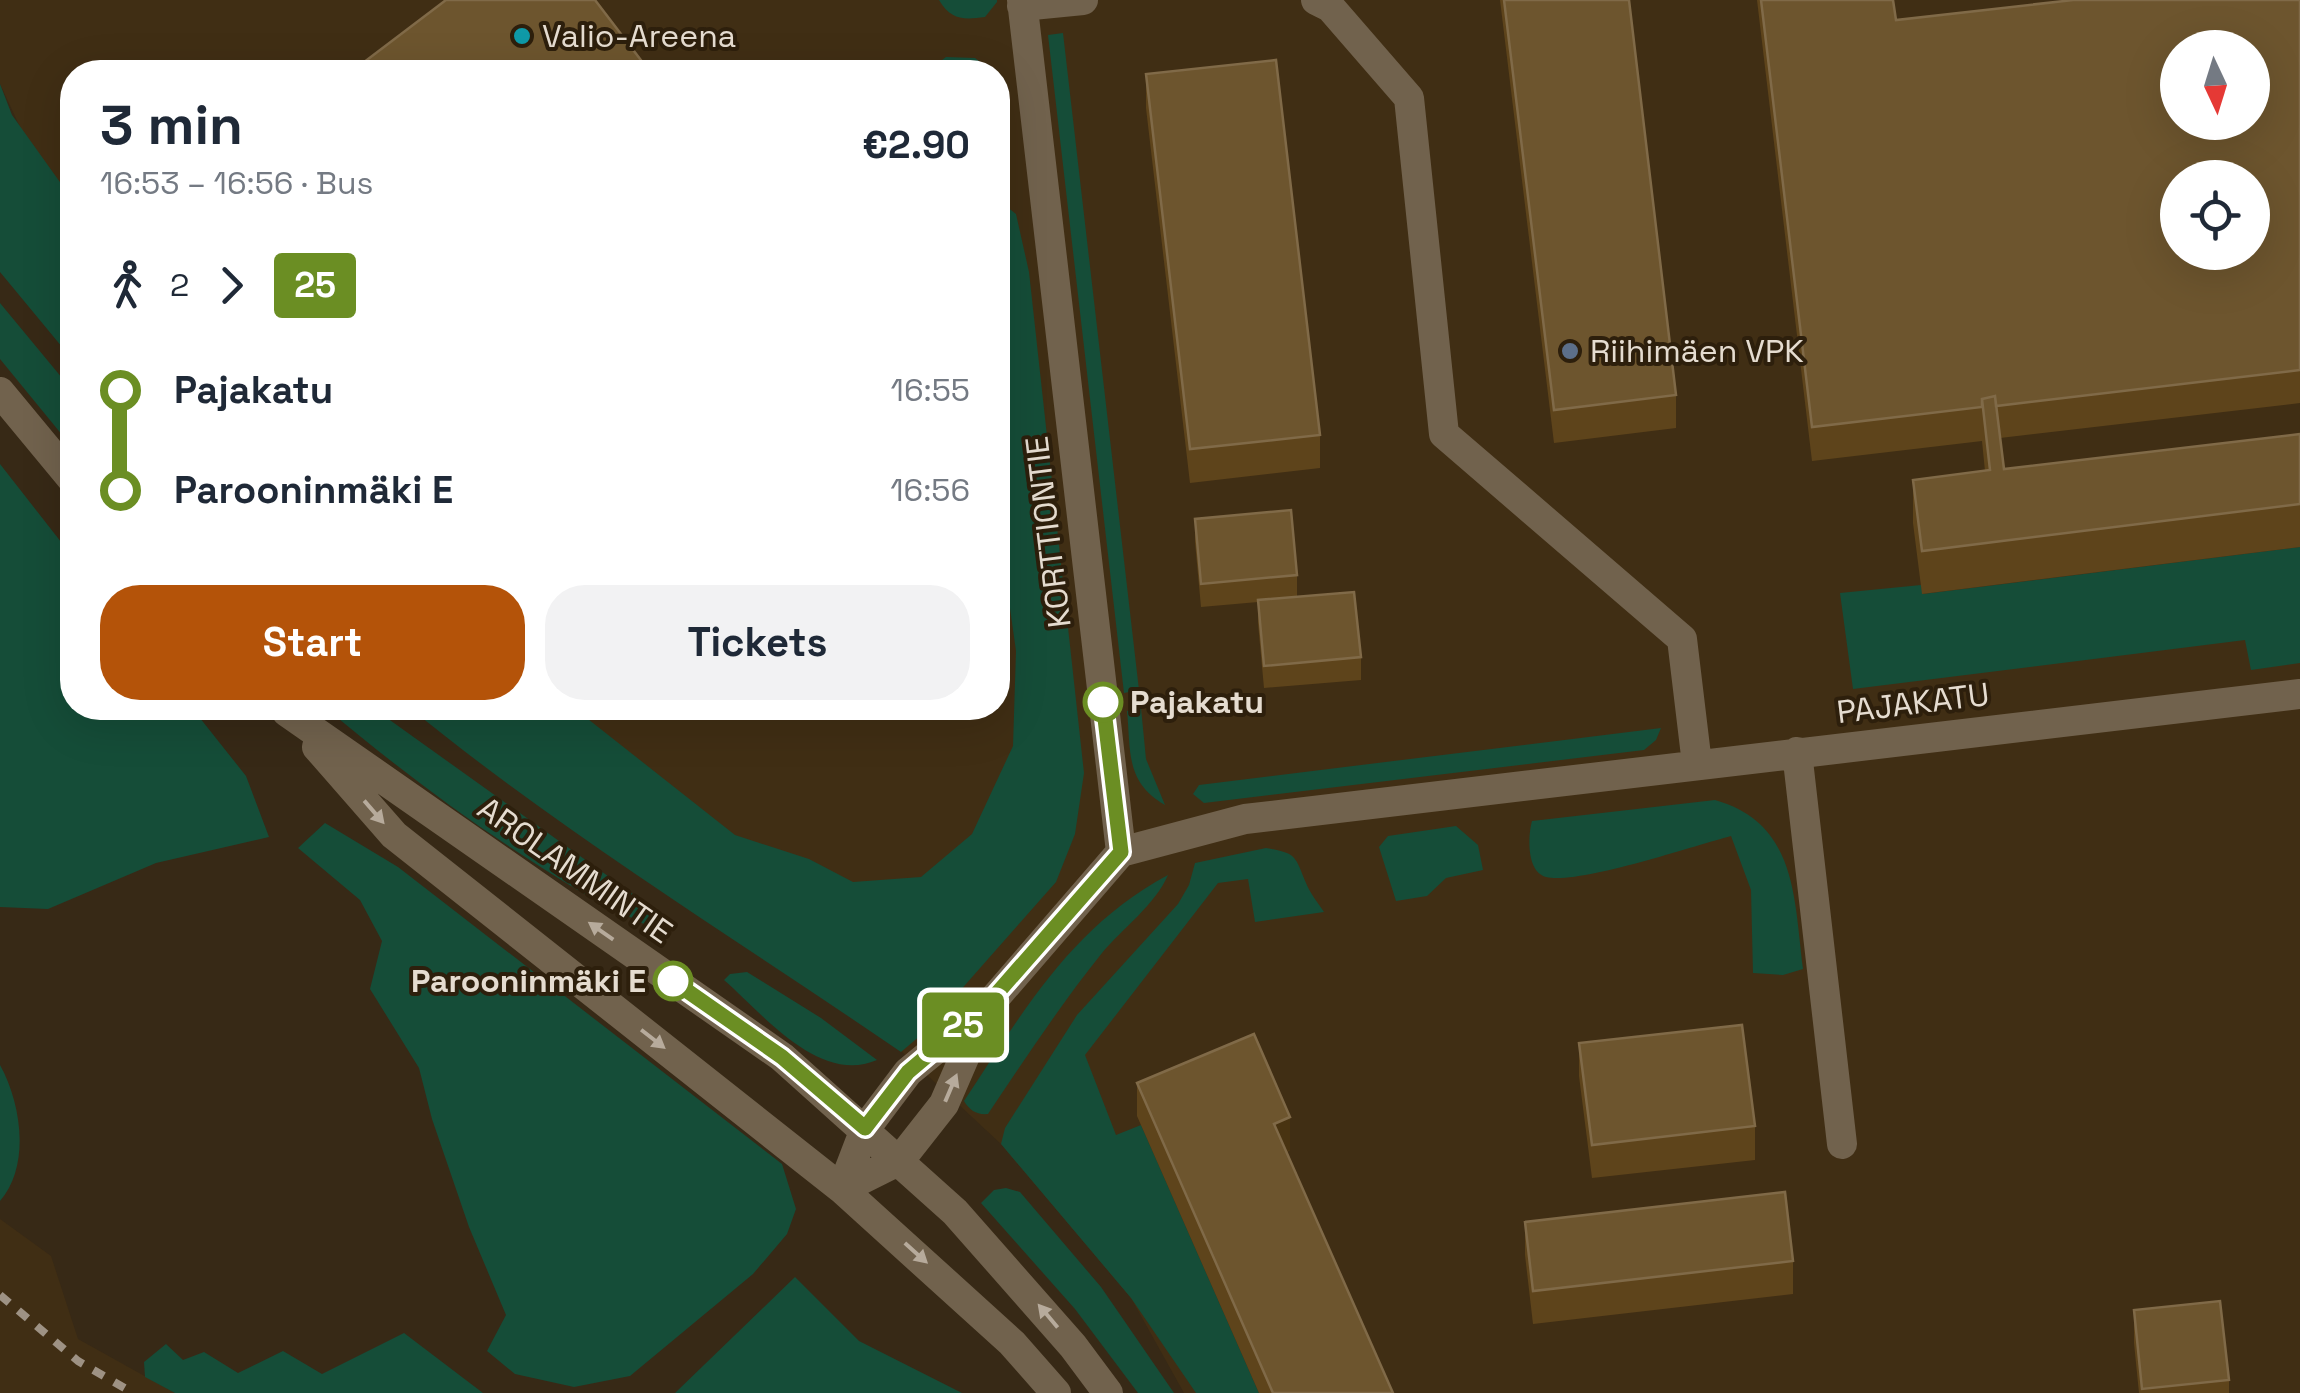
<!DOCTYPE html>
<html lang="en">
<head>
<meta charset="utf-8">
<style>
  :root { --surface:#fff; --page:#f2f2f3; --text:#1f2937; --muted:#747a83; --accent:#b45309 }
  body { margin:0; font-family:"Space Grotesk",sans-serif; background:var(--page); color:var(--text); height:100vh; display:flex; flex-direction:column; font-size:38px; white-space:nowrap }
  * { box-sizing:border-box; margin:0 }
  p { font-size:32px; color:var(--muted) }
  .icon { flex:none; width:55px; height:55px; fill:none; stroke:currentColor; stroke-width:2; stroke-linecap:round; stroke-linejoin:round }
  .map { position:relative; flex:1; overflow:hidden }
  .sheet { position:absolute; left:60px; top:60px; width:950px; height:660px; display:flex; flex-direction:column; background:var(--surface); border-radius:40px; box-shadow:0 10px 40px #0002 }
  .sheet>* { flex:none }
  .badge { padding:0 20px; border-radius:8px; font-size:35px; line-height:65px }
  .needle { width:65px; rotate:176deg }
  .controls { position:absolute; left:2160px; top:30px; display:grid; gap:20px }
  .controls a { display:grid; place-items:center; width:110px; height:110px; border-radius:50%; background:var(--surface); box-shadow:0 10px 40px #0002; font-size:50px }
  .map>.badge { position:absolute; translate:-50% -50%; box-shadow:0 0 0 5px #fff }
  .legs { display:flex; align-items:center; gap:15px; height:110px; padding:0 40px; font-size:32px }
  .legs p { margin-inline-start:auto }
  .head { display:flex; align-items:center; justify-content:space-between; height:170px; padding:0 40px }
  h1 { font-size:55px; font-weight:700; line-height:75px }
  .button { display:flex; gap:20px; margin-top:auto; padding:20px 40px }
  .button a { flex:1; height:115px; border-radius:40px; background:var(--accent); color:#fff; font-size:40px; font-weight:700; line-height:115px; text-align:center }
  .button a+a { background:var(--page); color:var(--text) }
  ul { padding:0 40px; list-style:none }
  li { display:flex; align-items:center; gap:35px; height:100px; font-size:38px }
  li i { display:grid; place-items:center; width:15px; height:100%; margin:0 12px; background:currentColor }
  li i::after { content:''; width:25px; height:25px; margin:-12px; border:8px solid; border-radius:50%; background:var(--surface) }
  li p { margin-inline-start:auto }
  li:first-child i { background:linear-gradient(#0000 50%,currentColor 0) }
  li:last-child i { background:linear-gradient(currentColor 50%,#0000 0) }
  .map>svg:first-child { display:block }
  .built { fill:#402e14; fill-rule:evenodd }
  .green { fill:#154d38 }
  .lines { fill:none; stroke-linecap:round; stroke-linejoin:round }
  .minor { stroke:#71624d; stroke-width:30 }
  .rail { stroke:#9e9284; stroke-width:8; stroke-dasharray:12 12; stroke-linecap:butt }
  .wall { fill:#5e441b }
  .shaded-wall { fill:#483311 }
  .building { fill:#6d552e; stroke:#806a48; stroke-width:2.5; fill-rule:evenodd }
  .oneway { fill:#b7ab9c }
  .line-1-casing { stroke:#fff; stroke-width:22 }
  .line-1 { stroke:#6b8e23; stroke-width:15 }
  .culture-dot { fill:#0f9aa8; stroke:#2d1f0c; stroke-width:4 }
  .service-dot { fill:#5c6f8a; stroke:#2d1f0c; stroke-width:4 }
  .stop-1-dot { fill:#fff; stroke:#6b8e23; stroke-width:5 }
  .labels { text-anchor:middle; dominant-baseline:central; stroke-width:8; stroke-linejoin:round; paint-order:stroke }
  .poi-label { font-size:32px; fill:#e5dcd0; stroke:#2d1f0c; text-anchor:start }
  .street-label { font-size:32px; fill:#e5dcd0; stroke:#2d1f0c }
  .stop-label { font-size:32px; font-weight:bold; fill:#e5dcd0; stroke:#2d1f0c; text-anchor:start }
</style>
</head>
<body>
<div class="map">
<svg width="2300" height="1393" viewBox="0 0 2300 1393">
  <rect width="100%" height="100%" fill="#372916"/>
  <path class="built" d="M0,0H2300V1393H1184L1131,1298L1001,1144L533,708H998V72H72V238L0,84ZM2178,48H2252V122H2178ZM2178,178H2252V252H2178Z
    M0,1219L51,1256L78,1339L175,1393H0Z"/>
  <path class="green" d="M939,0H997V2L985,17C963,20 951,20 939,0Z
    M1063,33L1139,690L1124,693L1048,35Z
    M946,57L975,58L993,72H926Z
    M998,77C1009,89 1007,110 1007,126L998,134Z
    M0,84L12,115L72,199V359L0,272Z
    M998,200L1016,214L1029,272L1084,773L1075,834L1056,882L921,1035L901,1052C736,939 564,834 410,708H574L735,835L809,859L853,882L921,877L972,834L1013,746L1016,651L998,523Z
    M0,303L72,390V447L0,359Z
    M0,464L72,556V708H192L246,776L269,837L156,863L48,909L0,907Z
    M2300,547V663L2251,670L2245,640L1853,689L1840,593L1921,585L1923,594Z
    M326,708H373L654,909L659,919V932C632,917 603,905 576,889C488,836 404,774 326,708Z
    M1141,708L1146,759L1165,805C1125,782 1131,751 1127,711Z
    M1661,728L1656,740L1644,750L1204,803L1193,794L1199,785Z
    M1715,800C1797,823 1794,898 1803,969L1783,975L1753,973L1751,890L1731,836C1693,846 1578,885 1546,877C1526,872 1528,835 1532,821Z
    M325,823L398,867L782,1164L796,1209L787,1234L753,1274L630,1376L574,1387L515,1374L487,1351L506,1315L469,1227L432,1119L419,1068L370,989L382,941L360,900L298,848Z
    M1456,826L1478,845L1483,870L1446,878L1427,896L1396,901L1379,847L1388,836Z
    M1266,848C1297,853 1295,856 1306,883C1310,893 1318,903 1324,912L1255,922L1248,879L1218,883L1085,1055L1116,1135L1141,1125L1259,1393H1196L1131,1298L1001,1144L1005,1128L1077,1015L1178,904L1189,885L1195,863Z
    M1168,875C1155,905 1123,928 1102,953C1061,1004 1025,1059 988,1114C977,1115 970,1111 964,1101C1023,1012 1071,927 1168,875Z
    M747,972L821,1018L877,1060C819,1085 763,1014 724,980L730,974Z
    M0,1065C21,1103 31,1165 0,1201Z
    M1006,1188L1020,1192L1101,1287L1174,1393H1138L1075,1309L981,1203L994,1190Z
    M795,1277L859,1341L962,1393H675Z
    M404,1333L483,1393H175L145,1377L144,1362L166,1344L183,1360L204,1352L238,1373L283,1351L322,1374Z"/>
  <g class="lines">
    <path class="minor" d="M1316,0L1330,7L1409,98L1444,434L1682,639L1697,764
      M1022,6L1083,0
      M0,392L72,479
      M287,712L782,1057L955,1212L1073,1346L1108,1393
      M317,747L394,835L842,1189L1012,1343L1056,1393
      M1797,752L1842,1144
      M1121,852L1245,819L2300,694
      M842,1189L865,1129L908,1072L987,1007L1121,852L1022,0
      M842,1189L900,1160L944,1104L983,1014"/>
    <path class="rail" d="M0,1295L78,1361L133,1393"/>
  </g>
  <path class="wall" d="M1500,0H1629L1676,395V428L1554,443Z
    M1757,0H1893L1896,20L2300,0V403L2000,438L2004,469L2300,434V547L1922,594L1913,523V480L1985,471L1982,441L1812,461Z
    M1146,74L1320,435V468L1190,483L1146,108Z
    M1195,519L1297,575V597L1361,657V680L1264,688L1258,623V602L1201,607L1195,542Z
    M1579,1043L1755,1126V1160L1592,1178L1579,1076Z
    M1137,1083L1290,1150L1287,1152L1393,1393H1259L1137,1116Z
    M1525,1222L1793,1261V1294L1533,1324L1525,1255Z
    M2134,1310L2229,1380V1393H2139L2134,1343Z"/>
  <path class="shaded-wall" d="M1290,1117V1150L1274,1158V1124Z"/>
  <path class="building" d="M446,0H595L650,72H351Z
    M1504,0H1629L1676,395L1554,410Z
    M1761,0H1893L1896,20L2073,0H2300V370L1996,406L1995,396L1982,399V407L1812,427ZM2178,48H2252V122H2178ZM2178,178H2252V252H2178Z
    M1276,60L1320,435L1190,449L1146,74Z
    M1995,396L2004,469L2300,434V504L1922,551L1913,480L1990,470L1982,399Z
    M1291,510L1297,575L1201,584L1195,519Z
    M1354,592L1361,657L1264,666L1258,600Z
    M1742,1025L1755,1126L1592,1145L1579,1043Z
    M1254,1034L1290,1117L1274,1124L1393,1393H1273L1137,1083Z
    M1785,1192L1793,1261L1533,1291L1525,1222Z
    M2220,1301L2229,1380L2142,1389L2134,1310Z"/>
  <defs><path id="oneway-solid" d="M-6-.8H1V-3.2L6.5 0L1 3.2V.8H-6Z" transform="scale(2.5)"/></defs>
  <g class="oneway">
    <use href="#oneway-solid" transform="translate(374 812) rotate(49)"/>
    <use href="#oneway-solid" transform="translate(601 931) rotate(-145)"/>
    <use href="#oneway-solid" transform="translate(653 1039) rotate(38)"/>
    <use href="#oneway-solid" transform="translate(951 1088) rotate(-67)"/>
    <use href="#oneway-solid" transform="translate(916 1253) rotate(42)"/>
    <use href="#oneway-solid" transform="translate(1048 1316) rotate(-130)"/>
  </g>
  <g class="lines">
    <defs>
      <path id="line-1" d="M673,981L782,1057L865,1128L908,1072L986,1006L1121,852L1103,702"/>
    </defs>
    <use href="#line-1" class="line-1-casing"/>
    <use href="#line-1" class="line-1"/>
  </g>
  <circle class="culture-dot" cx="522" cy="36" r="10"/>
  <circle class="service-dot" cx="1570" cy="351" r="10"/>
  <g class="stop-1-dot">
    <circle cx="1103" cy="702" r="18"/>
    <circle cx="673" cy="981" r="18"/>
  </g>
  <g class="labels">
    <g class="poi-label">
      <text x="542" y="36">Valio-Areena</text>
      <text x="1590" y="351">Riihimäen VPK</text>
    </g>
    <g class="street-label">
      <text transform="translate(1048 532) rotate(-97)">KORTTIONTIE</text>
      <text transform="translate(1913 703) rotate(-7)">PAJAKATU</text>
      <text transform="translate(575 870) rotate(35)">AROLAMMINTIE</text>
    </g>
    <g class="stop-label">
      <text x="1130" y="702">Pajakatu</text>
      <text x="646" y="981" text-anchor="end">Parooninmäki E</text>
    </g>
  </g>
</svg>
<div class="controls">
<a><svg class="needle" viewBox="-14 -14 28 28"><path d="M0-13l5 13h-10z" fill="#e53935"/><path d="M0 13l5-13h-10z" fill="#747a83"/></svg></a>
<a><svg class="icon" aria-label="locate" viewBox="0 0 24 24"><circle cx="12" cy="12" r="6"/><path d="M12 2v4M12 18v4M2 12h4M18 12h4"/></svg></a>
</div>
<b class="badge" style="left:963px;top:1025px;background:#6b8e23;color:#fff">25</b>
<section class="sheet">
<div class="head"><div><h1>3 min</h1><p>16:53 – 16:56 · Bus</p></div><b>€2.90</b></div>
<div class="legs"><svg class="icon" aria-label="walk" viewBox="0 0 24 24"><circle cx="13" cy="4" r="2"/><path d="M13 8l-2 6 4 7M11 14l-3 7M7 12l3-4h3l4 4"/></svg>2<svg class="icon" aria-label="forward" viewBox="0 0 24 24"><path d="M9 5l7 7-7 7"/></svg><b class="badge" style="background:#6b8e23;color:#fff">25</b></div>
<ul>
<li><i style="color:#6b8e23"></i><b>Pajakatu</b><p>16:55</p></li>
<li><i style="color:#6b8e23"></i><b>Parooninmäki E</b><p>16:56</p></li>
</ul>
<div class="button"><a>Start</a><a>Tickets</a></div>
</section>
</div>
</body>
</html>
